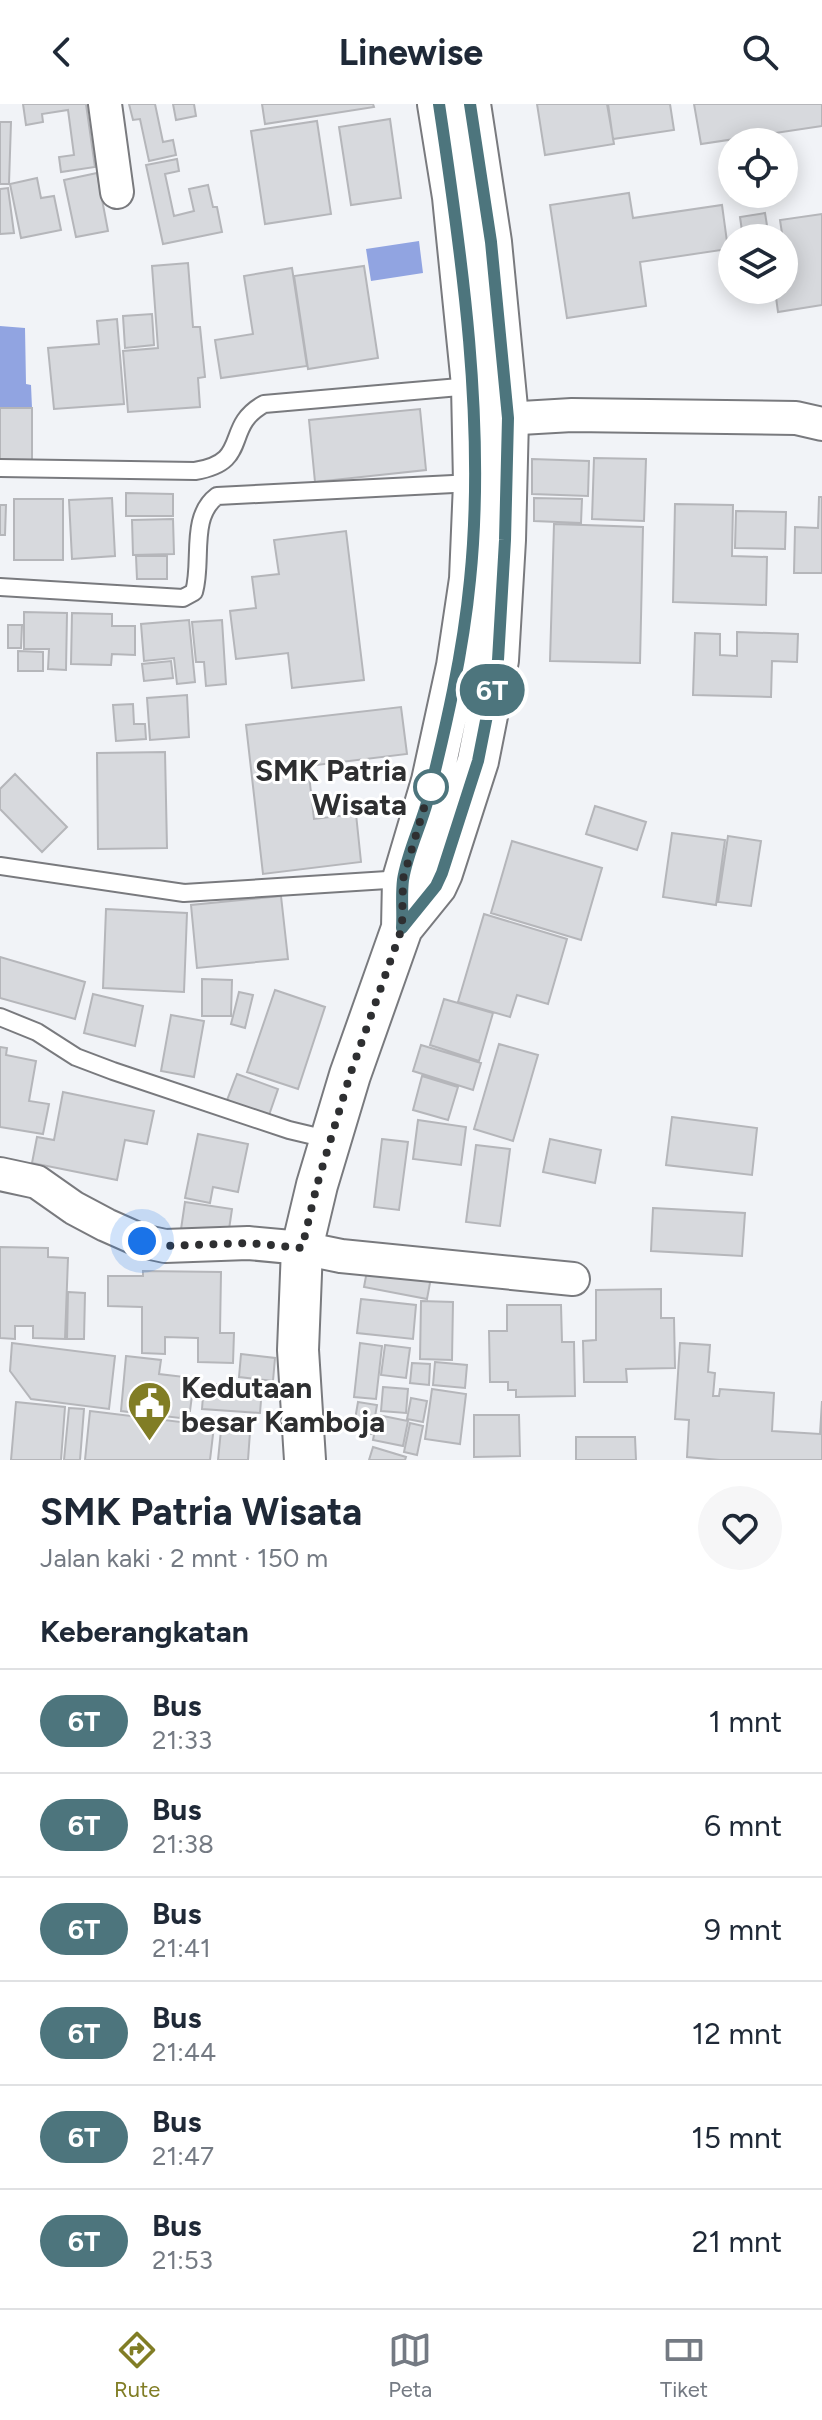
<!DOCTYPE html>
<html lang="id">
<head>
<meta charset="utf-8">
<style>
  :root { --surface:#fff; --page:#f6f6f7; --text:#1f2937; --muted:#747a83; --line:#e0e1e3; --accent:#817d25 }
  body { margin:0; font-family:Figtree,sans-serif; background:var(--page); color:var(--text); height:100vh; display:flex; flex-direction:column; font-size:30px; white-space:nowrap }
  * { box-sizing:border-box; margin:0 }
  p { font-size:26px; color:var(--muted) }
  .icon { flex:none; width:44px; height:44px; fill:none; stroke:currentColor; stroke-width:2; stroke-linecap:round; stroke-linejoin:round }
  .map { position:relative; height:1356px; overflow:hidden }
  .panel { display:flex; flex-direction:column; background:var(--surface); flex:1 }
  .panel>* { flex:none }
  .badge { padding:0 16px; border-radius:26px; font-size:28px; line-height:52px }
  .buttons { position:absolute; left:718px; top:24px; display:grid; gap:16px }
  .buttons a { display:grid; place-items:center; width:80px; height:80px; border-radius:50%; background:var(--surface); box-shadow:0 4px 20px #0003; font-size:40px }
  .you { position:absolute; width:40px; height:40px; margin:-20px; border:6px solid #fff; border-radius:50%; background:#1a73e8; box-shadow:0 0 0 12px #1a73e833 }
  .map>.badge { position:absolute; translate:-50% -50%; box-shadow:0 0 0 4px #fff }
  h2 { padding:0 40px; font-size:30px; line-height:72px }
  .round { display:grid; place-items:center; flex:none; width:84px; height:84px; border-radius:42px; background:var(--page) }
  .headline { display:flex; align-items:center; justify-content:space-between; height:136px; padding:0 40px }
  h1 { font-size:38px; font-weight:700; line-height:60px }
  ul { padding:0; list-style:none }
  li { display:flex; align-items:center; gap:24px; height:104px; padding:0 40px; border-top:2px solid var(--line) }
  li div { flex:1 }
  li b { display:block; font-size:30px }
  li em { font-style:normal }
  li .badge { min-width:88px; font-weight:700; text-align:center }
  header { display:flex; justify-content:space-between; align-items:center; height:104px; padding:0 40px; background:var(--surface); font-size:36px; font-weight:700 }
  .dock { display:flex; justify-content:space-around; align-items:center; height:112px; border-top:2px solid var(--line); background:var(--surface); font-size:22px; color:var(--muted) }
  .dock a { display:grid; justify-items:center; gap:4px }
  .dock .on { color:var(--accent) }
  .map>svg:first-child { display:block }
  .water { fill:#91a4e1 }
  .building { fill:#d7d9dd; stroke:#b5b6ba; stroke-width:2 }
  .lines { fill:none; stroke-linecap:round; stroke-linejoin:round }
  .service-casing { stroke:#797a7e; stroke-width:20 }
  .minor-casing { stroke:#797a7e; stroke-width:36 }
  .tertiary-casing { stroke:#797a7e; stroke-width:44 }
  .service { stroke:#fff; stroke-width:16 }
  .minor { stroke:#fff; stroke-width:32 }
  .tertiary { stroke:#fff; stroke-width:40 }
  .line-casing { stroke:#fff; stroke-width:18 }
  .line { stroke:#4d757d; stroke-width:12 }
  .walk { stroke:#2e2f31; stroke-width:8; stroke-dasharray:0 14.4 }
  .stop-dot { fill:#fff; stroke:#4d757d; stroke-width:4 }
  .labels { text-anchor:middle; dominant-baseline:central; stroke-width:6; stroke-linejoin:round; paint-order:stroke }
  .stop-label { font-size:30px; font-weight:bold; fill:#2e2f31; stroke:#fff; text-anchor:end }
  .poi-label { font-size:30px; font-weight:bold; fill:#2e2f31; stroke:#fff; text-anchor:start }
</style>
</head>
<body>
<header><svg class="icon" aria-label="back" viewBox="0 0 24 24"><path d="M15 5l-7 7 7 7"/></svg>Linewise<svg class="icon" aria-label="search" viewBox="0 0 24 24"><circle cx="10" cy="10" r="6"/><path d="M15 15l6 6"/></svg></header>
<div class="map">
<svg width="822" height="1356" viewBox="0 0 822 1356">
  <rect width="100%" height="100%" fill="#f1f3f7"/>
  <path class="water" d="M419,137L423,169L371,177L366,145Z
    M0,222L25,224L26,280L31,281L32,304L0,357Z"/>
  <path class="building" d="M23,0H86L95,63L61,68L59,53L74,51L68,6L42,10L43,18L26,21Z
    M129,0H155L163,38L173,36L176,51L149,57L140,15L133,16Z
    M173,0H194L196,12L176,16Z
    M262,0H373L374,3L265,20Z
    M537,0H607L614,40L545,51Z
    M608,0H670L674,26L613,35Z
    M694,0H822V22L701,40Z
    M390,15L401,94L351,101L339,23Z
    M317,17L331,110L265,120L251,27Z
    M0,18H11L9,80H0Z
    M177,55L179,67L165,70L174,112L194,107L189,85L208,81L213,103H217L222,128L163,140L146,61Z
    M97,69L108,127L76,133L64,76Z
    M37,74L41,94L54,92L61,126L21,134L10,80Z
    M8,84L14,129L0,130V85Z
    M629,89L633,114L722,101L728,145L640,158L646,202L567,214L550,101Z
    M765,109L769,134H743L740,113Z
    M822,110V201L778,208L775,186H784L786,156L780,116Z
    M188,159L193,223H200L205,273L198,274L200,303L128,308L123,247L158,244L152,162Z
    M364,162L378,254L308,265L294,172Z
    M292,164L307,262L221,274L215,236L253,230L244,172Z
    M152,210L154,241L125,244L123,212Z
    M117,215L124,300L54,305L48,244L99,240L97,217Z
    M0,304H32V357H0Z
    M420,305L426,366L315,378L309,316Z
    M594,354L646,355L644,417L592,415Z
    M532,355L589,357L588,392L532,390Z
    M126,389L173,390V412H126Z
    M819,393H822V469H794L795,423L818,424Z
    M112,394L115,452L72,455L69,396Z
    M534,394L582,395L581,419L534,417Z
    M14,395H63V456H14Z
    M675,400L733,401L732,452L767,453L766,501L673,498Z
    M0,401H6L5,431H0Z
    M736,407L786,408L785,445L735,444Z
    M173,415L174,450L133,451L132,416Z
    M554,420L643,423L640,559L550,557Z
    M346,427L364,576L292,584L288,549L236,555L230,507L256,504L252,473L279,470L274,436Z
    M136,452H167V475H137Z
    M24,508L67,509L66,566L48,565L49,545H24Z
    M72,509L112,510V522H135V551L112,550L111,561L71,560Z
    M189,516L195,578L177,580L174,554L144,557L141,520Z
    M222,516L226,580L206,582L204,558H196L192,518Z
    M8,521H22L21,544H8Z
    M737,528L798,530L797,558L772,557L771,593L693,591L695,529L720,530V551L737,552Z
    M18,547L43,548V567H18Z
    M171,557L173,574L144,577L142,560Z
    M187,591L189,633L150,636L147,594Z
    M133,600L134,620H145L146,635L116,637L113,601Z
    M401,603L407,650L308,662L314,715L356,710L361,758L263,770L246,621Z
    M165,648L167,744L98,745L97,649Z
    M15,670L67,723L42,748L0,705V685Z
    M595,702L646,718L637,746L586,730Z
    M672,729L725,736L716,801L663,793Z
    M728,732L761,737L751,802L718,798Z
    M512,737L602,764L581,836L491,809Z
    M281,792L288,855L197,864L191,801Z
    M106,805L187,809L184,888L103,884Z
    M484,810L567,835L548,900L517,891L510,913L458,898Z
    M0,853L85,878L75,915L0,894Z
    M202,875L232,876L231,912H202Z
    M275,886L325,903L298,985L247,968Z
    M239,888L253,891L245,924L231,920Z
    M93,890L143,902L135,942L84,929Z
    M444,895L493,909L479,957L430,941Z
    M171,911L204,917L194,973L161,967Z
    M499,940L538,951L513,1037L474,1025Z
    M421,941L481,959L473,986L413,967Z
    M0,943L7,944L6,951L36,957L29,997L49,1000L43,1030L0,1023Z
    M237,970L278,985L268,1014L226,999Z
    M422,972L458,983L448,1016L413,1006Z
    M63,988L154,1007L147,1040L125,1036L117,1076L32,1059L37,1033L54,1036Z
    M672,1013L757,1024L752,1071L666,1061Z
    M418,1016L466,1023L461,1061L413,1055Z
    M198,1030L248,1040L238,1088L213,1083L210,1099L185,1094Z
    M382,1035L408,1038L399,1106L374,1103Z
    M550,1035L601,1046L595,1079L543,1068Z
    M476,1041L510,1045L500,1122L466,1118Z
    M185,1098L232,1105L227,1139L180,1132Z
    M653,1104L745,1109L742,1152L651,1147Z
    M0,1143L48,1144V1153L68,1154L65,1235L33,1234V1222H15V1235L0,1234Z
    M369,1156L432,1168L427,1195L364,1183Z
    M143,1167L221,1168L220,1229H234L233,1259L198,1258V1234L165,1233V1250L142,1249V1203L108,1202V1172H143Z
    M661,1185V1214H674L675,1264L626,1265L627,1278H584L583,1237L596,1236V1186Z
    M68,1188L85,1189L84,1235H67Z
    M361,1195L416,1201L413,1235L357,1229Z
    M421,1197L453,1198L452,1256L420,1255Z
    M507,1201H561L562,1238H574L575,1292L516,1293V1286H508V1278H490L489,1227H507Z
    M12,1239L115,1252L109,1305L31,1295L10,1267Z
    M360,1239L382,1242L376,1295L354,1293Z
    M680,1239L710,1241L708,1268L715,1269L713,1292H719L720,1285L774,1289L772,1327L820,1330L822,1297V1356H720L687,1353L689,1316L675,1315Z
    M385,1241L410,1244L406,1274L381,1271Z
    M241,1250L275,1254L273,1277L239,1273Z
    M126,1252L161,1256L159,1270L185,1273L183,1283L193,1284L190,1307L181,1306L180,1314L121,1307Z
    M435,1258L467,1261L465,1284L433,1281Z
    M412,1259L430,1260L429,1281L410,1279Z
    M204,1279L262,1284L260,1309L202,1305Z
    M383,1283L408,1285L406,1309L381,1307Z
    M432,1285L466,1290L460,1340L425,1335Z
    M411,1294L427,1297L423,1318L407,1315Z
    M16,1298L65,1303L61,1356H11Z
    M358,1298L377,1301L372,1330L353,1327Z
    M69,1304L84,1305L80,1356H64Z
    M90,1307L214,1322L210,1356H85Z
    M378,1311L408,1317L403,1342L373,1336Z
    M474,1311H519L520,1352L474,1353Z
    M410,1319L423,1322L417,1351L404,1348Z
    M221,1326L250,1328L248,1356H218Z
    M576,1333H635L636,1356H576Z
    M373,1343L406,1353L405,1356H369Z"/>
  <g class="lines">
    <defs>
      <path id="service" d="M0,364L195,367C252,358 222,323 264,300L471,282
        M0,483L183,494L194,488C203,457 189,413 217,392L473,379
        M0,762L184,789L403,775
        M0,913L37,928L76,953L113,967L289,1026L331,1036"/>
      <path id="minor" d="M105,0L117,88
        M486,316L572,311L796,314L822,320
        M0,1070L37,1078L74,1104L106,1121L142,1137L165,1142L248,1139L302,1144L341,1152L573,1175"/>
      <path id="tertiary" d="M402,824L436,782L442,769L478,657L498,556L505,436L508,314L491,138L470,0
        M305,1356L298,1246L302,1144L317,1081L350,971L402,824L403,775L432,677L457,562L470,475L474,379L472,281L453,93L438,0"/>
    </defs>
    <use href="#service" class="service-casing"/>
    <use href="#minor" class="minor-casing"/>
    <use href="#tertiary" class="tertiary-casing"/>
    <use href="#service" class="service"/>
    <use href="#minor" class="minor"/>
    <use href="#tertiary" class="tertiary"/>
  </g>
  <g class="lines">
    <defs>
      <path id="line" d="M439,0C462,153 486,321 470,476C463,549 446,623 428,695C421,722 407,749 403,776C401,792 403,809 402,824L436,782L442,769L478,657L498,556L505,436L508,314L491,138L470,0"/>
    </defs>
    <use href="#line" class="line-casing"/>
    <use href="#line" class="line"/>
    <path class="walk" d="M142,1137L165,1142L248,1139L302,1144L317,1081L350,971L402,824L403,775L432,677L431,683"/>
  </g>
  <defs>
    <symbol id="civic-pin" viewBox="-11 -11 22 30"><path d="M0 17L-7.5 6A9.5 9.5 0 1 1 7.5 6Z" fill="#817d25" stroke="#fff"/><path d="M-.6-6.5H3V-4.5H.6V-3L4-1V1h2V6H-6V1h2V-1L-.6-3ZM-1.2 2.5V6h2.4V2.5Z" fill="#fff"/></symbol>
  </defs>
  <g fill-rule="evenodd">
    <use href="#civic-pin" x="124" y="1274" width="51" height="69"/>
  </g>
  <circle class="stop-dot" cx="431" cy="683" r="16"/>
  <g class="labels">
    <g class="stop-label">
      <text x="407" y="666">SMK Patria<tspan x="407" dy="34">Wisata</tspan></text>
    </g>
    <g class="poi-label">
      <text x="181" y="1283">Kedutaan<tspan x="181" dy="34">besar Kamboja</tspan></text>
    </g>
  </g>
</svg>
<div class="buttons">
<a><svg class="icon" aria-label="locate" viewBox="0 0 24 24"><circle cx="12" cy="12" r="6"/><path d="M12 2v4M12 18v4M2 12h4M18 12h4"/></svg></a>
<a><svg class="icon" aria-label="layers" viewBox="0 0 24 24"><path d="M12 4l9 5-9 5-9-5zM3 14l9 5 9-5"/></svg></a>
</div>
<div class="you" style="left:142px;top:1137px"></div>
<b class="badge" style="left:492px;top:586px;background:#4d757d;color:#fff">6T</b>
</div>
<section class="panel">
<div class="headline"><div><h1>SMK Patria Wisata</h1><p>Jalan kaki · 2 mnt · 150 m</p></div><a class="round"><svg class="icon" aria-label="heart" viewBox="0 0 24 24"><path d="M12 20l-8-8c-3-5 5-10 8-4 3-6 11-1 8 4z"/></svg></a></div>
<h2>Keberangkatan</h2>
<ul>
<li><span class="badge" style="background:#4d757d;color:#fff">6T</span><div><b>Bus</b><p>21:33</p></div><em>1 mnt</em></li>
<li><span class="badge" style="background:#4d757d;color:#fff">6T</span><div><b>Bus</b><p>21:38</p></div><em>6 mnt</em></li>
<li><span class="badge" style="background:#4d757d;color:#fff">6T</span><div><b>Bus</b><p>21:41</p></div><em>9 mnt</em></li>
<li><span class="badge" style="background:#4d757d;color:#fff">6T</span><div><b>Bus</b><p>21:44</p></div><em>12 mnt</em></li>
<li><span class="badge" style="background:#4d757d;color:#fff">6T</span><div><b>Bus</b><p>21:47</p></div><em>15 mnt</em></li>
<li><span class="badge" style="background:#4d757d;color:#fff">6T</span><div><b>Bus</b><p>21:53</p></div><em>21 mnt</em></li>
</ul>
</section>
<nav class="dock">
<a class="on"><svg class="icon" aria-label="directions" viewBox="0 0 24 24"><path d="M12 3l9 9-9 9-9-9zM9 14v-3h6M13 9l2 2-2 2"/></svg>Rute</a>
<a><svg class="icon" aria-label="map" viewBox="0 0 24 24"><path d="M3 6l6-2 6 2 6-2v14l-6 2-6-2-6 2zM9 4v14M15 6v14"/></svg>Peta</a>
<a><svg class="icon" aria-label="tickets" viewBox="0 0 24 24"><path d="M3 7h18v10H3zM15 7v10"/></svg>Tiket</a>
</nav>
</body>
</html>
